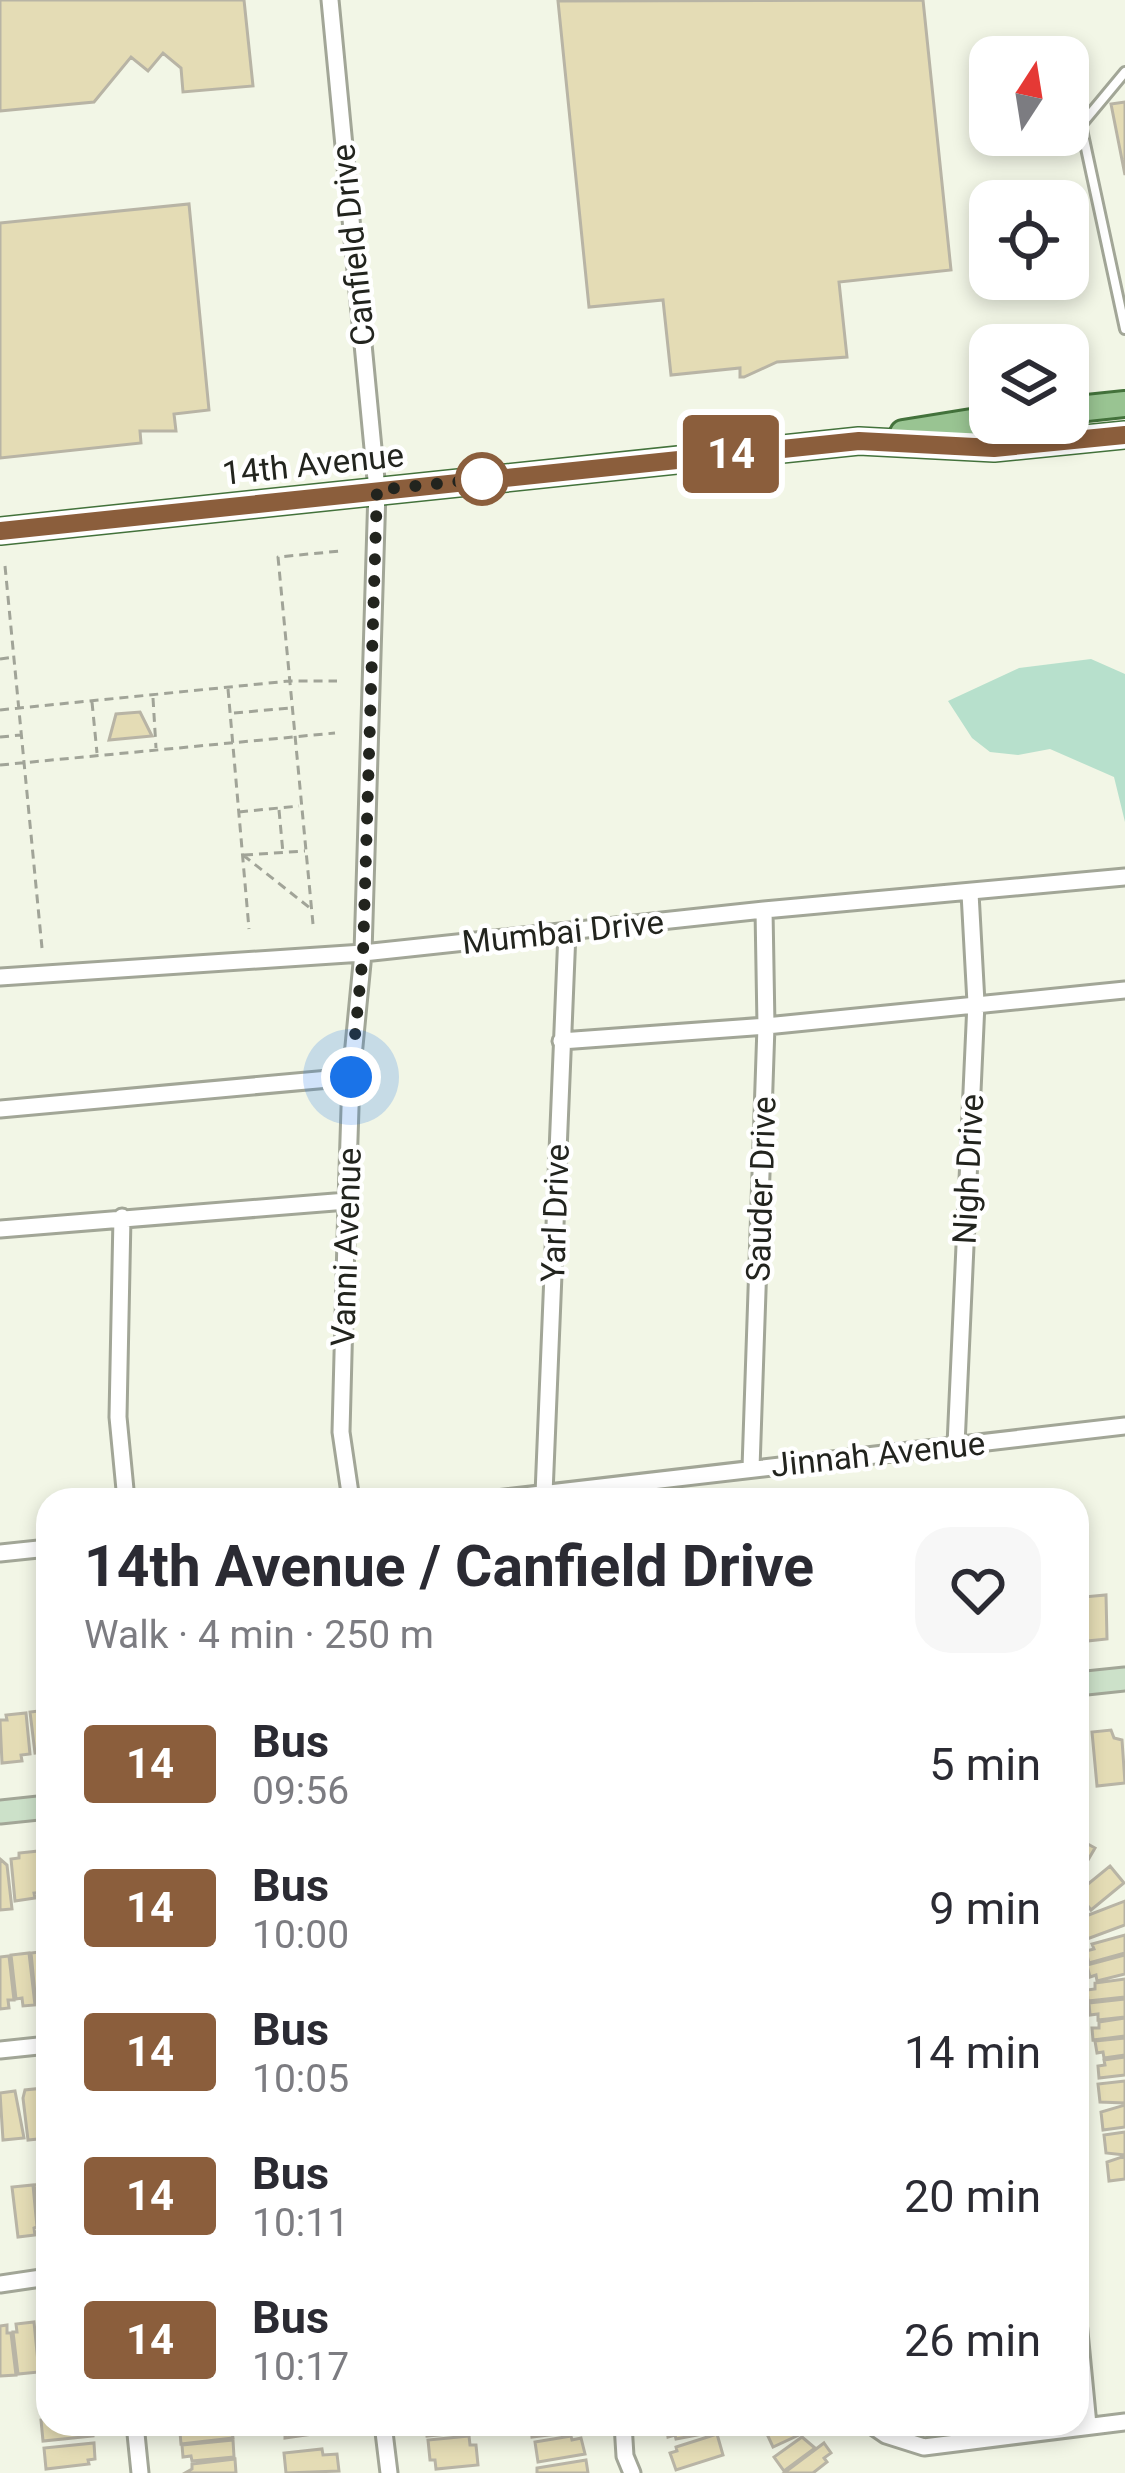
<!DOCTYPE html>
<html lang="en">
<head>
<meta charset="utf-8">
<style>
  :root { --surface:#fff; --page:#f7f7f7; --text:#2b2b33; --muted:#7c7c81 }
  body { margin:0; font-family:Roboto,sans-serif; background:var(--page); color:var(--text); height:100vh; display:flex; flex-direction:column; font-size:45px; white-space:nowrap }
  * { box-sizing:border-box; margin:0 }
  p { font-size:39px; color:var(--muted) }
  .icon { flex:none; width:66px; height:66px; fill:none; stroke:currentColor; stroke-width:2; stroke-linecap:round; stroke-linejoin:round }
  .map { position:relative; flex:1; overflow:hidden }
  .sheet { position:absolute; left:36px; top:1488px; width:1053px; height:948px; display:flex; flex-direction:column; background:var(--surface); border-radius:36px; box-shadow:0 6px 18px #0003 }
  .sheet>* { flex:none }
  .badge { padding:0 24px; border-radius:9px; font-size:42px; line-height:78px }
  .needle { width:78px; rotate:12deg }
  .buttons { position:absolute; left:969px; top:36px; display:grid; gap:24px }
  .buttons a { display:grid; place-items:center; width:120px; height:120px; border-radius:24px; background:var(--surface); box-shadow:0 6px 18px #0003; font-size:60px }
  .you { position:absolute; width:60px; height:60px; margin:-30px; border:9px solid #fff; border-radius:50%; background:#1a73e8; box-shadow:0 0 0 18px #1a73e833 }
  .map>.badge { position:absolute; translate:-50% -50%; box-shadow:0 0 0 6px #fff }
  .round { display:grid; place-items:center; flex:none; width:126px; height:126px; border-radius:36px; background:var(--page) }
  .overview { display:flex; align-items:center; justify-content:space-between; height:204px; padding:0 48px }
  h1 { font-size:57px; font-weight:700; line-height:90px }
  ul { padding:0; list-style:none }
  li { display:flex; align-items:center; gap:36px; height:144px; padding:0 48px }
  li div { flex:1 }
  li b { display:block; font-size:45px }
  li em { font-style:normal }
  li .badge { min-width:132px; font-weight:700; text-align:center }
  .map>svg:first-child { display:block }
  .water { fill:#b7e0cc }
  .building { fill:#e4dcb5; stroke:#b8b4a5; stroke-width:3 }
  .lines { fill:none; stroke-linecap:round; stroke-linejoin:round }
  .lane-casing { stroke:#a2a697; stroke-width:14 }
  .street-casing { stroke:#a2a697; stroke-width:21 }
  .secondary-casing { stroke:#a2a697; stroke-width:27 }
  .primary-casing { stroke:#43723b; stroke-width:30 }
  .path { stroke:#a1a498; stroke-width:3; stroke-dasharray:9 6; stroke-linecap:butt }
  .lane { stroke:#fff; stroke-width:8 }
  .street { stroke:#fff; stroke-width:15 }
  .secondary { stroke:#cce1c9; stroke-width:21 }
  .primary { stroke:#99c492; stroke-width:24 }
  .line-casing { stroke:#fff; stroke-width:27 }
  .line { stroke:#8b5e3c; stroke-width:18 }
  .walk { stroke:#22241e; stroke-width:12; stroke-dasharray:0 21.6 }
  .stop-dot { fill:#fff; stroke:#8b5e3c; stroke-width:6 }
  .labels { text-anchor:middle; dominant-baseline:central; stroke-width:9; stroke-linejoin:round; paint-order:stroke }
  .street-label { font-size:33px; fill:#22241e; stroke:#fff }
</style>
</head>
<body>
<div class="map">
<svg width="1125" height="2473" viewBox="0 0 1125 2473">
  <rect width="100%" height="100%" fill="#f2f6e6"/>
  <path class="water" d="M1091,659L1125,674V822L1114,777L1050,749L1018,755L990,752L972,738L948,701L1019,668Z"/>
  <path class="building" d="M0,0H244L253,86L183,92L181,68L163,53L148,71L131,57L94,102L0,111Z
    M923,0L951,270L839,282L847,357L777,362L744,377H740V368L671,375L663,300L589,307L558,1Z
    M1125,102V175L1111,104Z
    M189,204L209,410L174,414L176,431H140L141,443L0,458V223Z
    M140,712L152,736L109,740L116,714Z
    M1106,1595L1107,1639L1087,1641L1083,1597Z
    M48,1710V1757H46L45,1752L35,1753L30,1712Z
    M26,1713L30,1754L21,1755L22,1761L2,1763L0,1720H7L6,1715Z
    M1111,1730L1114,1738L1122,1740L1125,1783L1097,1786L1092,1732Z
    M1077,1838L1095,1848L1077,1879Z
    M39,1851L44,1892L34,1893L35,1898L15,1901L11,1859L19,1858V1853Z
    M0,1859L7,1865L12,1909L0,1910Z
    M1110,1866L1124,1883L1091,1910L1088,1906L1083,1911L1077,1904V1893Z
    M1125,1901V1925L1087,1939L1081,1922L1087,1920L1086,1916Z
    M1125,1935V1953L1089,1963L1086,1951L1094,1949L1092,1944Z
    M48,1951V2003L36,2004L31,1953Z
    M29,1953L35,2005L23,2006L22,1998L16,1999L11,1955Z
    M1125,1955V1974L1097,1981L1096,1975L1090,1977L1087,1965Z
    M9,1956L14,2000H8L9,2008L0,2009V1957Z
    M1125,1979V1997L1088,2001L1087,1990L1095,1989V1983Z
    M1125,1999V2017L1098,2020V2014L1090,2015L1089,2003Z
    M1125,2018V2036L1093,2040L1092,2028H1099V2022Z
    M1125,2038V2055L1104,2058L1103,2052L1097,2053L1095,2041Z
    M1125,2057V2075L1099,2078L1098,2066L1105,2065L1104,2060Z
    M1125,2081V2103L1100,2102L1098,2084Z
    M44,2088L48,2138L28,2140L23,2098L25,2090Z
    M15,2091L24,2138L3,2140L0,2093Z
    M1125,2105V2127L1103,2130L1101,2112Z
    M1125,2132V2155L1106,2153L1104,2135Z
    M1125,2156V2179L1109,2181L1107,2162Z
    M48,2183V2234H43L34,2185Z
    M33,2185L37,2227L34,2228L35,2235L18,2237L12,2187Z
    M34,2322L39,2372L18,2374L13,2332H17L16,2324Z
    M7,2325V2333H11L16,2375L0,2376V2326Z
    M48,2419V2424H92L93,2436L43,2441L41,2420Z
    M231,2424L233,2438L181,2444L180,2432H188L187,2425Z
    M285,2424H332L319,2429L320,2433L285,2438Z
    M426,2424H468L469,2432L427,2436Z
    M531,2424H580L581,2427L574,2428V2432L532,2437Z
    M666,2424H716L718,2431L676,2439L675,2435L668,2437Z
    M783,2424L806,2426L801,2429L803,2433L773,2447L766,2432Z
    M717,2434L723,2455L676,2470L670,2453L677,2451L676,2447Z
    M469,2436L470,2445H476L478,2465L436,2469L435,2460H430L428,2440Z
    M571,2436L572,2440L581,2438L585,2454L538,2462L535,2442Z
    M802,2437L815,2448L784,2471L774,2457Z
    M233,2440L234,2457L192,2461L191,2456L183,2457L182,2445Z
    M94,2443L95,2459L88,2460L89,2464L46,2469L44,2448Z
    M824,2443L831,2453L824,2458L827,2462L813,2473H784Z
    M322,2449L323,2455L337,2454L339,2471L286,2473L284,2453Z
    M235,2459L236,2473H185L192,2469V2464Z
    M586,2460L588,2473H537V2468Z"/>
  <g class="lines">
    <defs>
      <path id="lane" d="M1125,72L1081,125L1125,329"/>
      <path id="street" d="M330,0L377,490L363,953L351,1077L347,1201L341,1432L351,1500
        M0,977L363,953L764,910L1125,877
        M561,1041L766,1026L1125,990
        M0,1109L351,1077
        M122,1217L118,1417L126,1500
        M0,1229L347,1201
        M956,1445L976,1003L970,893
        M751,1468L766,1026L764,910
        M544,1494L567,932
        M488,1500L1125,1426
        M0,1553L48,1548
        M0,2050L48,2045
        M0,2284L48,2277
        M1077,2311L1088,2425
        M135,2424L140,2473
        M383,2424L389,2473
        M623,2424L625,2456L632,2473
        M870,2424L886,2435L924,2447L1125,2422"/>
      <path id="secondary" d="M1077,1684L1125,1679
        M0,1812L48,1807"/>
      <path id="primary" d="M1068,410L1125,404
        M903,433L990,419
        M0,531L859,441L994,448L1125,435"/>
    </defs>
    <use href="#lane" class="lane-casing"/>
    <use href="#street" class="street-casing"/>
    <use href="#secondary" class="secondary-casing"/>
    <use href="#primary" class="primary-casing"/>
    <path class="path" d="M5,566L42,948
      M0,659L14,657
      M228,689L249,929
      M153,698L156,748
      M92,702L97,753
      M0,710L289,681H337
      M234,713L290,708
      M0,737L21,735
      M0,765L335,733
      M279,810L283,853
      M239,812L299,806
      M243,855L310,908
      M244,855L305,851
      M313,924L278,557L340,551"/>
    <use href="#lane" class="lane"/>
    <use href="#street" class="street"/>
    <use href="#secondary" class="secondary"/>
    <use href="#primary" class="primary"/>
  </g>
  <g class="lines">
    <defs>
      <path id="line" d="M0,531L859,441L994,448L1125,435"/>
    </defs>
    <use href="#line" class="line-casing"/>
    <use href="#line" class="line"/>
    <path class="walk" d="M351,1077L363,953L377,490L482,479"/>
  </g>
  <circle class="stop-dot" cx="482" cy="479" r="24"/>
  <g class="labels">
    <g class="street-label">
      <text transform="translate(353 245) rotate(-96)">Canfield Drive</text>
      <text transform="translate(313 464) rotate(-6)">14th Avenue</text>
      <text transform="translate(563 932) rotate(-6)">Mumbai Drive</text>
      <text transform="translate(968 1169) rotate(-87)">Nigh Drive</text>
      <text transform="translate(761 1189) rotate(-88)">Sauder Drive</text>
      <text transform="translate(555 1213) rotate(-88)">Yarl Drive</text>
      <text transform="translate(346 1247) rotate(-88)">Vanni Avenue</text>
      <text transform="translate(878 1454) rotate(-6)">Jinnah Avenue</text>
    </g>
  </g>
</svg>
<div class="buttons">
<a><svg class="needle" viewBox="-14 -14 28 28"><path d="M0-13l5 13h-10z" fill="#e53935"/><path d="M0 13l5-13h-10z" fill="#7c7c81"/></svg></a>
<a><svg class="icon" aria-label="locate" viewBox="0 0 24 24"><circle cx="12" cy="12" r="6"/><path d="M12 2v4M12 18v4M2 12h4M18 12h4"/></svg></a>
<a><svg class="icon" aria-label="layers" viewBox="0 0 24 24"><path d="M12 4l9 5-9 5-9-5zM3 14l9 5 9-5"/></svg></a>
</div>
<div class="you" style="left:351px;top:1077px"></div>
<b class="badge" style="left:731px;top:454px;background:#8b5e3c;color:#fff">14</b>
<section class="sheet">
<div class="overview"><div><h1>14th Avenue / Canfield Drive</h1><p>Walk · 4 min · 250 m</p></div><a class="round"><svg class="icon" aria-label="heart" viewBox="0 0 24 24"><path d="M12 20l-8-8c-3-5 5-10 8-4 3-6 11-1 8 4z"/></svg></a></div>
<ul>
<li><span class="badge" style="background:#8b5e3c;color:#fff">14</span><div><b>Bus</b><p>09:56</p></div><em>5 min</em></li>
<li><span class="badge" style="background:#8b5e3c;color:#fff">14</span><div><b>Bus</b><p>10:00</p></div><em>9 min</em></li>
<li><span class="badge" style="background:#8b5e3c;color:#fff">14</span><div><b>Bus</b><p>10:05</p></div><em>14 min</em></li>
<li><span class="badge" style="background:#8b5e3c;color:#fff">14</span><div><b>Bus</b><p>10:11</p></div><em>20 min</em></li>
<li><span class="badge" style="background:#8b5e3c;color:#fff">14</span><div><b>Bus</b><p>10:17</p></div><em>26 min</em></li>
</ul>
</section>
</div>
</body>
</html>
